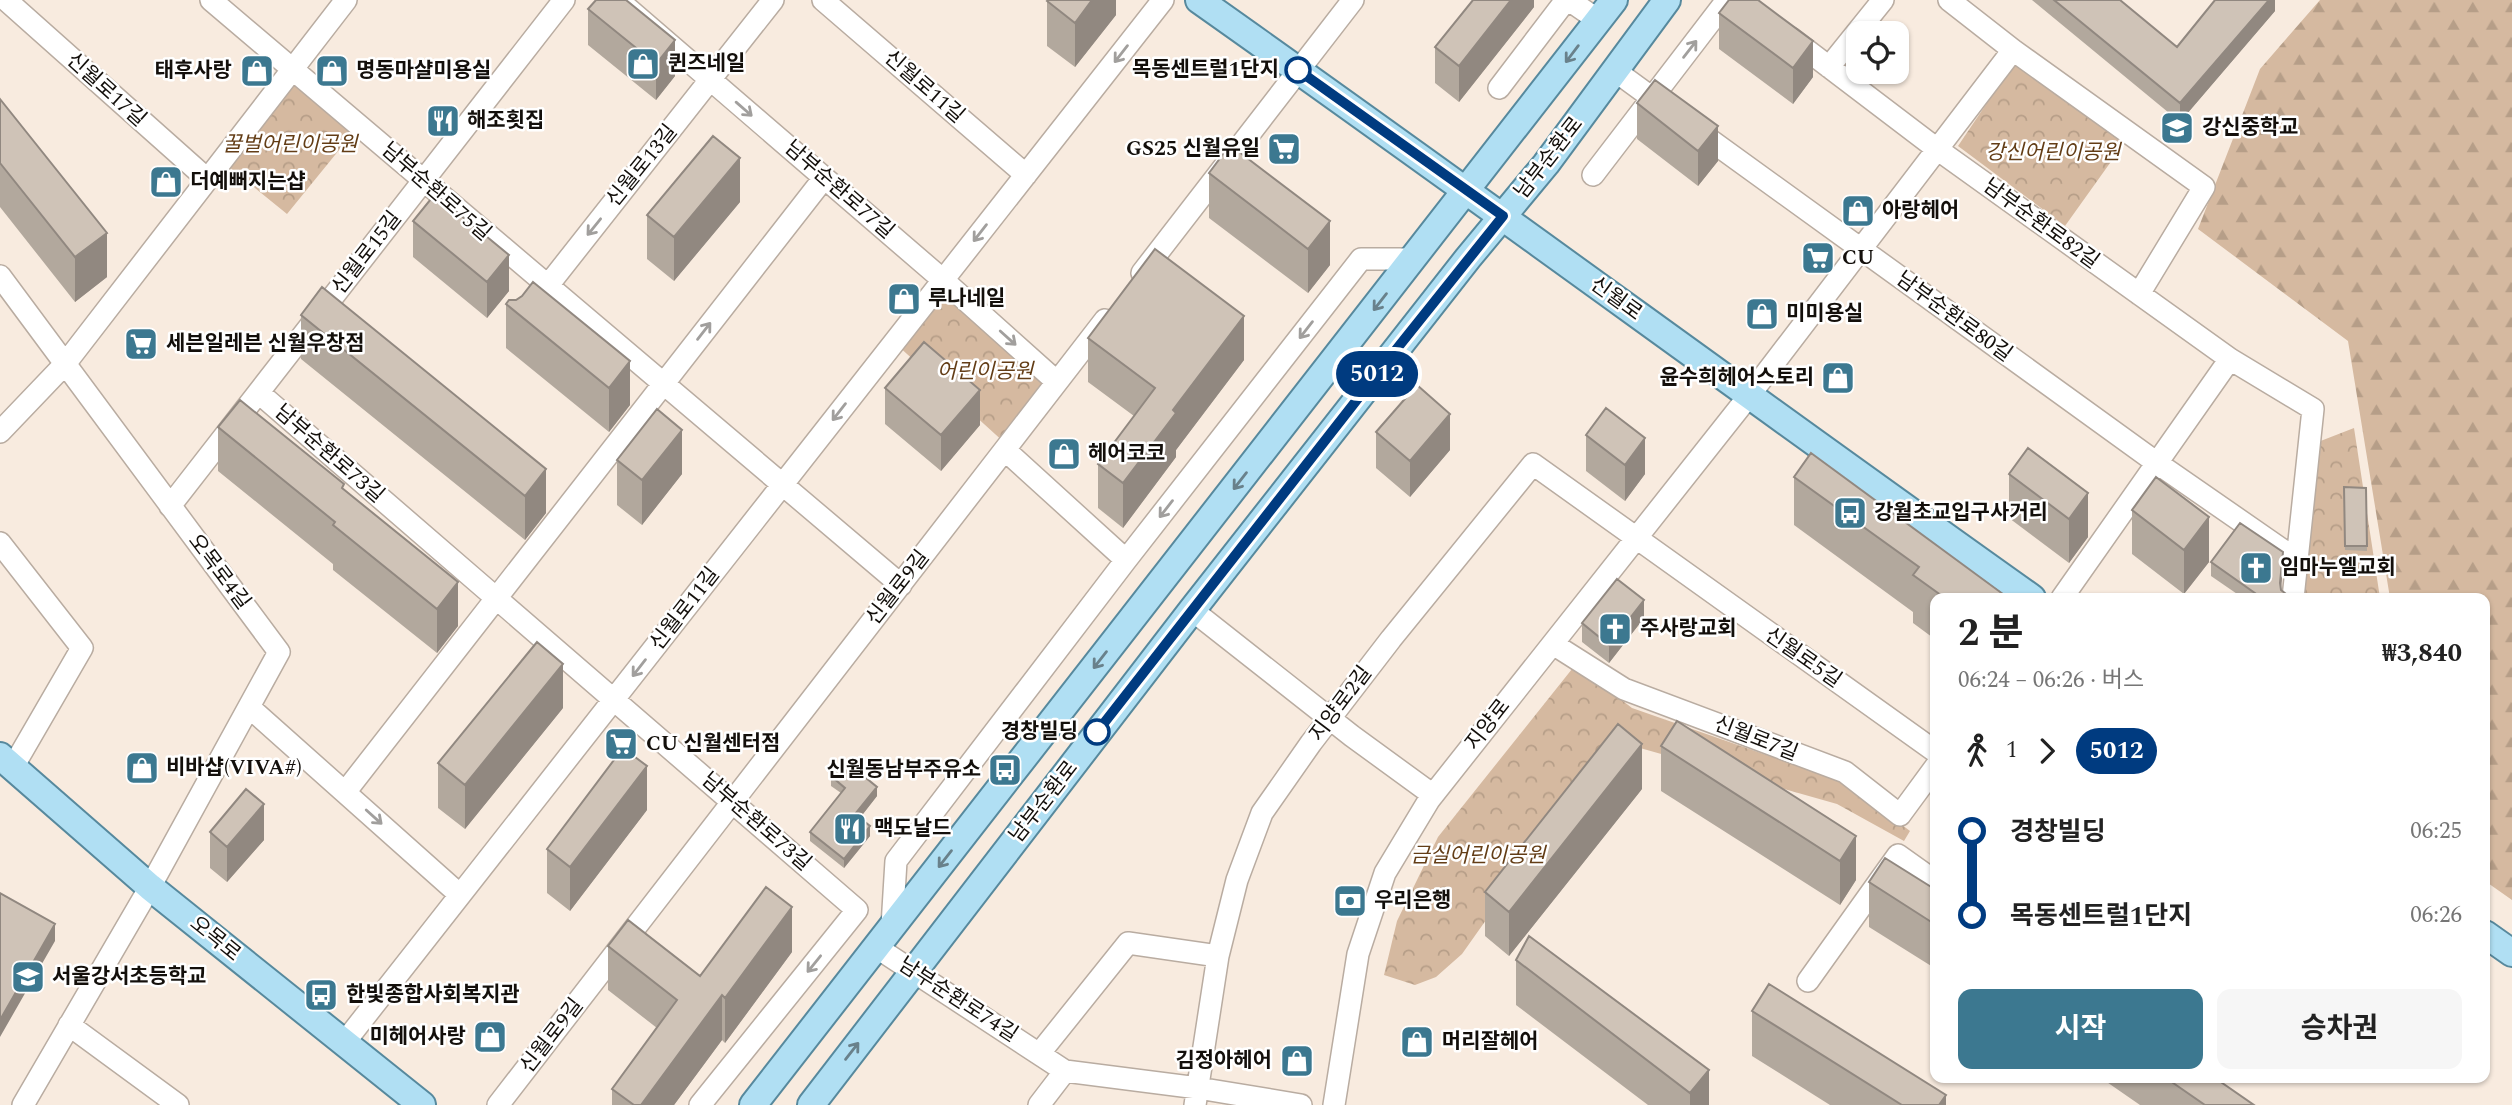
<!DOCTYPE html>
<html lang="ko">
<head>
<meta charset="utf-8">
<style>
  :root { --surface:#fff; --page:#f6f6f6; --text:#222; --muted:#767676; --accent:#3c7890 }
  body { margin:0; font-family:Spectral,"Noto Sans KR",serif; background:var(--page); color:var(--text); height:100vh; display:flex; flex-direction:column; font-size:26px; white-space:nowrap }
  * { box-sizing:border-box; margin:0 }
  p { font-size:23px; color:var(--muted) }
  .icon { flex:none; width:38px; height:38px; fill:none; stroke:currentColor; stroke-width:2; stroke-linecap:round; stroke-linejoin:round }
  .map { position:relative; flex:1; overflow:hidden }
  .panel { position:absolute; left:1930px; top:593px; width:560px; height:490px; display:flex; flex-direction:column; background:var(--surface); border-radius:14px; box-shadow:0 2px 5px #0004 }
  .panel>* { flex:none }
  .badge { padding:0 14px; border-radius:23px; font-size:24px; line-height:46px }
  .controls { position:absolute; left:1846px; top:21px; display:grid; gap:14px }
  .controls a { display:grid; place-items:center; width:63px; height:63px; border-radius:14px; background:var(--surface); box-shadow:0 2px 5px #0004; font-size:35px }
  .map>.badge { position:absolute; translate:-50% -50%; box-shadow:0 0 0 4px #fff }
  .legs { display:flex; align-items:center; gap:10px; height:77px; padding:0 28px; font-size:23px }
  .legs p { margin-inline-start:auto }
  .summary { display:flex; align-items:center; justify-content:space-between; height:119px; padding:0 28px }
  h1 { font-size:38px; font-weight:700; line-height:52px }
  .primary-button { display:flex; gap:14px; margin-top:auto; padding:14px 28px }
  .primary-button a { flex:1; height:80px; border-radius:14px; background:var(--accent); color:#fff; font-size:28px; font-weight:700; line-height:80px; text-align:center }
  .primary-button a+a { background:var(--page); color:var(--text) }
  ul { padding:0 28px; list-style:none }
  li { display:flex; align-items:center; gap:24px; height:84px; font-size:26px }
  li i { display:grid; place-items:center; width:10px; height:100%; margin:0 9px; background:currentColor }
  li i::after { content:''; width:18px; height:18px; margin:-9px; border:5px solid; border-radius:50%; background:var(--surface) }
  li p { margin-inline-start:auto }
  li:first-child i { background:linear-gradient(#0000 50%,currentColor 0) }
  li:last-child i { background:linear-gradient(currentColor 50%,#0000 0) }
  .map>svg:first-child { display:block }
  .forest { fill:url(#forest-firs) }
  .park { fill:url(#park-crowns) }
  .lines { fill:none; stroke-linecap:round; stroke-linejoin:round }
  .minor-casing { stroke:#b9aca1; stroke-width:24 }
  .major-casing { stroke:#57899d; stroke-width:30 }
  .minor { stroke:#fff; stroke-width:21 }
  .major { stroke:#b0dff3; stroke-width:26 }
  .wall { fill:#b2a89d }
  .shaded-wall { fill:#918880 }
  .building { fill:#cfc3b7; stroke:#918880; stroke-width:2 }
  .oneway { stroke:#a19f9d }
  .oneway2 { stroke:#69818b }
  .line-1-casing { stroke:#fff; stroke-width:16 }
  .line-1 { stroke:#003b80; stroke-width:10 }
  .stop-1-dot { fill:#fff; stroke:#003b80; stroke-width:3.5 }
  .labels { text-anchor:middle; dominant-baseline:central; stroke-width:5; stroke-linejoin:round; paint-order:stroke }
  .poi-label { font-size:21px; font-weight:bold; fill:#130f0b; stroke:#fff; text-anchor:start }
  .stop-label { font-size:21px; font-weight:bold; fill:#130f0b; stroke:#fff; text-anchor:end }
  .street-label { font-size:21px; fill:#130f0b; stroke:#fff }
  .park-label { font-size:21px; font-style:italic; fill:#633d16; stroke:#fff }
</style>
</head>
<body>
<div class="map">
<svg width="2512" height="1105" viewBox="0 0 2512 1105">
  <defs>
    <pattern id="forest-firs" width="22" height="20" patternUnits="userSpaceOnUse" patternTransform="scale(1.75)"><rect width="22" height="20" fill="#d5b9a0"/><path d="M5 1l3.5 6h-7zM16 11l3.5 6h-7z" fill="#b69e88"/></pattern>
    <pattern id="park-crowns" width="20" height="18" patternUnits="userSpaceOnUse" patternTransform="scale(1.75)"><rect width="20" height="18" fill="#d5b9a0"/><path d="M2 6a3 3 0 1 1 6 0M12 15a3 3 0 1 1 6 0" fill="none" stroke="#b69e88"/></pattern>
  </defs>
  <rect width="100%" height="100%" fill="#f8ebdf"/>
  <path class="forest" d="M2320,0H2512V900L2485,881V598H2390L2348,341L2198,229L2260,69Z"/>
  <path class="park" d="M2014,63L2125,142L2065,226L1958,146Z
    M293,75L357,128L287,214L223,162Z
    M943,284L1056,384L1006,444L896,344Z
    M2354,428L2380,598H2302L2318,442Z
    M1572,669L1584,671L1632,708L1847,783L1910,831L1904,841L1837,804L1619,742L1605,752L1462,954L1436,977L1415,985L1384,975L1397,921L1438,837Z"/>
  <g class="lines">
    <defs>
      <path id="minor" d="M6,0L207,179
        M211,0L901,585
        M618,0L943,280L1057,382
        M823,0L1026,175
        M1569,0L1598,20
        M1949,0L2013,50L2204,187L2139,294
        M1791,38L1937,149L2230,359L2313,409L2293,598
        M1829,67L1883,0
        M1614,70L1666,108
        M1499,88L1566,0
        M1695,129L2157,463L2297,560
        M1593,175L1727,0
        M1142,273L1353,0
        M0,276L279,652L150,887L23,1105
        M538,298L773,0
        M259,393L857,910L700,1105
        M0,432L65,364L346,0
        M1005,450L1126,560
        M170,506L564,0
        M0,543L82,648L13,767
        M2062,598L2230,359
        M1192,610L1352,736L1433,795
        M1553,644L1624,689L1845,772L1900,815L1936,766
        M249,707L460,895
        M346,791L824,178
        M892,926L896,861L1126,560L1361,259H1414
        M876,947L1065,1071L1198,1088L1301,1105
        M1808,981L1898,855L1936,882
        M69,1025L178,1105
        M344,1043L1163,0
        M1039,1054L1128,943L1218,956
        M498,1105L1105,320
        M1039,1105L1065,1071
        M1195,1105L1218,956L1237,880L1262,813L1311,743L1391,639L1533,464L1936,752
        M1334,1105L1358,954L1385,873L1429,800L1748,397L2013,50"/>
      <path id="major" d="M1199,0C1478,197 1753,400 2032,598
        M0,756L150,887L422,1105
        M2485,934L2512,953
        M753,1105L1614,0
        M811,1105L1192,610L1468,258L1546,164L1667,0"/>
    </defs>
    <use href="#minor" class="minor-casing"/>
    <use href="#major" class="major-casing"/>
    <use href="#minor" class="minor"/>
    <use href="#major" class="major"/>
  </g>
  <path class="wall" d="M1116,0V15L1075,67L1047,46V1Z
    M1534,0V7L1459,102L1435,83V47Z
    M2032,0H2120L2177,47L2275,0V11L2180,122Z
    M588,9L675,76L656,100L588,45Z
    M1719,13L1813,77L1793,104L1719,49Z
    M0,99L107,277L75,302L0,207Z
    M1637,103L1718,161L1698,186L1637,139Z
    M1209,173L1330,265L1308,293L1209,218Z
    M740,202L674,281L647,259V215Z
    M413,221L509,291L487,318L413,257Z
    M506,304L630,405L609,432L506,348Z
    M301,315L546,513L525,540L301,359Z
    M1088,338L1244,360L1176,450V457L1123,528L1098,508V464L1134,416L1088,382Z
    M885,388L980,425L941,471L885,424Z
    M218,427L344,490L458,626L437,653L333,570V564L218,471Z
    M1376,432L1450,450L1410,497L1376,468Z
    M1586,435L1645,474L1625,501L1586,471Z
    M2028,448L2088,537L2069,563L2009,518V474Z
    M617,460L682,474L642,525L617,505Z
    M1794,477L2007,598H1936V640L1913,623V612L1794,525Z
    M2344,487L2366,488L2367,551L2345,550Z
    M2132,510L2209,562L2184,594L2132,554Z
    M2211,562L2283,566L2281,590L2290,598H2243L2211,576Z
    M1644,618L1609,663L1582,642V623Z
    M563,708L465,829L438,808V763Z
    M1661,746L1856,836V880L1840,905L1661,791Z
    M831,776L877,796L860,818L870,836L844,868L810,841V832L841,793L831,786Z
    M1642,789L1509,956L1485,936V892Z
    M647,810L570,911L547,893V849Z
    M210,832L264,840L227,882L210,868Z
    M1869,882L1936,890V969L1869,927Z
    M608,946L700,976L792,952L725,1043L722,1040L674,1105H612V1089L657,1028L608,990Z
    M1516,960L1709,1105H1648L1516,1005Z
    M1752,1011L1946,1105H1830L1752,1056Z
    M2101,1078H2215L2254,1105H2140Z"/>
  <path class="shaded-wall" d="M1092,0H1116V15L1075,67V23Z
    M1511,0H1534V7L1459,102V66Z
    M2269,0H2275V11L2180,122V103Z
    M675,40V76L656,100V64Z
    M1813,41V77L1793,104V68Z
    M1718,126V161L1698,186V151Z
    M740,158V202L674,281V237Z
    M1330,221V265L1308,293V249Z
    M107,233V277L75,302V257Z
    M509,255V291L487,318V282Z
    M1244,316V360L1176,450V457L1123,528V483L1173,410Z
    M630,361V405L609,432V388Z
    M980,390V425L941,471V435Z
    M1450,414V450L1410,497V461Z
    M682,430V474L642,525V480Z
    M1645,438V474L1625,501V465Z
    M546,469V513L525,540V496Z
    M2088,493V537L2069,563V519Z
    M2209,517V562L2184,594V550Z
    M2283,552V566L2280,597V583Z
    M458,582V626L437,653V609Z
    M1644,600V618L1609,663V645Z
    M563,664V708L465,829V785Z
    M1642,744V789L1509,956V912Z
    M647,766V810L570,911V867Z
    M877,787V796L855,824V814Z
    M264,804V840L227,882V847Z
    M870,826V836L844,868V859Z
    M1856,836V880L1840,905V861Z
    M792,907V952L725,1043V998Z
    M55,924V941L0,1037V1020Z
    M722,995V1040L674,1105H641Z
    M1709,1070V1105H1690V1093Z
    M1946,1095V1105H1939Z"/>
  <path class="building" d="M596,0H626L675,40L656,64L588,9Z
    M1048,0H1092L1075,23L1047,1Z
    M1473,0H1511L1459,66L1435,47Z
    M1729,0H1758L1813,41L1793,68L1719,13Z
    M2054,0H2120L2177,47L2215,0H2269L2180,103Z
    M1655,80L1718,126L1698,151L1637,103Z
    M0,99L107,233L75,257L0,163Z
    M713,136L740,158L674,237L647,215Z
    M1230,145L1330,221L1308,249L1209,173Z
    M435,194L509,255L487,282L413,221Z
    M1155,249L1244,316L1173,410L1176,413L1123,483L1098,464L1155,388L1088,338Z
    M533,282L630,361L609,388L506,304L509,300H516L522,296Z
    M322,287L546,469L525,496L301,315Z
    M924,342L980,390L941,435L885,388Z
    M1417,385L1450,414L1410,461L1376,432Z
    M240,400L344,484L342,488L458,582L437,609L333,525L335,522L218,427Z
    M1606,408L1645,438L1625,465L1586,435Z
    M657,409L682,430L642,480L617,460Z
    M2028,448L2088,493L2069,519L2009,474Z
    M1811,453L2007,597L2006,598H1945L1913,575L1919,567L1794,477Z
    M2156,477L2209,517L2184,550L2132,510Z
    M2344,487L2366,488L2367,546H2345Z
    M2240,523L2283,552L2280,583L2281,590L2290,597V598H2262L2211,562Z
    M1617,579L1644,600L1609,645L1582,623Z
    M537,642L563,664L465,785L438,763Z
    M1677,721L1856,836L1840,861L1661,746Z
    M1618,724L1642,744L1509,912L1485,892Z
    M623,748L647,766L570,867L547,849Z
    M844,760L877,787L855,814L870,826L844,859L810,832L845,788L831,776Z
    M246,789L264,804L227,847L210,832Z
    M1885,858L1936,890V925L1869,882Z
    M766,887L792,907L725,998L722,995L641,1105H634L612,1089L677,1000L608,946L628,920L700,976Z
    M0,893L55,924L0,1020Z
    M1529,936L1709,1070L1690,1093L1516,960Z
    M1769,984L1946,1095L1939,1105H1902L1752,1011Z
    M2166,1078H2215L2254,1105H2205Z"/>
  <defs><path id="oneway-shaft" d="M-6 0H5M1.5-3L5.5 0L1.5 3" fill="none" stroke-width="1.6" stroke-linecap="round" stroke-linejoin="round" transform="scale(1.75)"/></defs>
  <g class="oneway">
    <use href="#oneway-shaft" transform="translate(1690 49) rotate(-52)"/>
    <use href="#oneway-shaft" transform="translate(1121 54) rotate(128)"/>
    <use href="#oneway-shaft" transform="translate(744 109) rotate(41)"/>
    <use href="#oneway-shaft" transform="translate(594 227) rotate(129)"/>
    <use href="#oneway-shaft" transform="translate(980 233) rotate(128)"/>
    <use href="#oneway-shaft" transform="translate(1306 330) rotate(128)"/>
    <use href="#oneway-shaft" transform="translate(704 331) rotate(-52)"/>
    <use href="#oneway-shaft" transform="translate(1008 338) rotate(42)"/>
    <use href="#oneway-shaft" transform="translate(839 412) rotate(128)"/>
    <use href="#oneway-shaft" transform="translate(1166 509) rotate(128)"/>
    <use href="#oneway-shaft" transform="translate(639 668) rotate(128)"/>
    <use href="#oneway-shaft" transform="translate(374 817) rotate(42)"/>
    <use href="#oneway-shaft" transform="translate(814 964) rotate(129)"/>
  </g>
  <g class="oneway2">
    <use href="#oneway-shaft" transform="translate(1572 54) rotate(127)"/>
    <use href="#oneway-shaft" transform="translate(1380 302) rotate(128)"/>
    <use href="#oneway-shaft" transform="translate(1240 481) rotate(128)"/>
    <use href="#oneway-shaft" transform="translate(1100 660) rotate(128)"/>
    <use href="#oneway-shaft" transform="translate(945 859) rotate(128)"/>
    <use href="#oneway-shaft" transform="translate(852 1051) rotate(-52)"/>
  </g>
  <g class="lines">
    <defs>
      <path id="line-1" d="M1097,732L1399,346L1503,216L1298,70"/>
    </defs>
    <use href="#line-1" class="line-1-casing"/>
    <use href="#line-1" class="line-1"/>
  </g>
  <defs>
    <symbol id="shop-square" viewBox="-11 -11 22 22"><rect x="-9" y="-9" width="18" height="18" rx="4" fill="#3c7890" stroke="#fff"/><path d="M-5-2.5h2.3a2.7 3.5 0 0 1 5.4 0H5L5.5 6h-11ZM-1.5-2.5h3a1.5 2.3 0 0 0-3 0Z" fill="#fff"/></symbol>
    <symbol id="restaurant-square" viewBox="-11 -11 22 22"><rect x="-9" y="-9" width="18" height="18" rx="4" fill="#3c7890" stroke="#fff"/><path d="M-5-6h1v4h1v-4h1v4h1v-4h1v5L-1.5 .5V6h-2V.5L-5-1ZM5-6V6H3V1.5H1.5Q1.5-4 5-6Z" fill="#fff"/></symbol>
    <symbol id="school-square" viewBox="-11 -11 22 22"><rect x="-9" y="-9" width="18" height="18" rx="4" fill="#3c7890" stroke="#fff"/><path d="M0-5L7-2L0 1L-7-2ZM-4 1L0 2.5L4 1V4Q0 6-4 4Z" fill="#fff"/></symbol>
    <symbol id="supermarket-square" viewBox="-11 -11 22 22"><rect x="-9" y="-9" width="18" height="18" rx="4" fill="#3c7890" stroke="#fff"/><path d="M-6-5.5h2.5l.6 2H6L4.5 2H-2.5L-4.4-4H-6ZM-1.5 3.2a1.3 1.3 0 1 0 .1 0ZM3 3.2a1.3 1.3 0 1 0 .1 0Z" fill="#fff"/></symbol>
    <symbol id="bus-square" viewBox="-11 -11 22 22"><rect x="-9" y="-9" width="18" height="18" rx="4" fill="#3c7890" stroke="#fff"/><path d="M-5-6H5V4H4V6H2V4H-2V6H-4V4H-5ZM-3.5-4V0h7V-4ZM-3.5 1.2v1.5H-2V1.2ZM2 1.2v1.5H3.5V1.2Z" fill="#fff"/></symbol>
    <symbol id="church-square" viewBox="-11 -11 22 22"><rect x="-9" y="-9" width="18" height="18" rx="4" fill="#3c7890" stroke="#fff"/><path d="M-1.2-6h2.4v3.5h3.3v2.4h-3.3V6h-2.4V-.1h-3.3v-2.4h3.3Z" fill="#fff"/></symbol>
    <symbol id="bank-square" viewBox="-11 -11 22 22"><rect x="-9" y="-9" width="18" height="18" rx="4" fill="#3c7890" stroke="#fff"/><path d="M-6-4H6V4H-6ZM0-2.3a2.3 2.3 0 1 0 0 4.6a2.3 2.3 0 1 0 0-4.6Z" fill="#fff"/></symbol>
  </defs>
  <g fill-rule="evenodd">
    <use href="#shop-square" x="624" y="45" width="38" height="38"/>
    <use href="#shop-square" x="238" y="52" width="38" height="38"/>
    <use href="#shop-square" x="313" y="52" width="38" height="38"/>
    <use href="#restaurant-square" x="424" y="102" width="38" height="38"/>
    <use href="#school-square" x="2158" y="109" width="38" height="38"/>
    <use href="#supermarket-square" x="1265" y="130" width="38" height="38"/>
    <use href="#shop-square" x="147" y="163" width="38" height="38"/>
    <use href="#shop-square" x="1839" y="192" width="38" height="38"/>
    <use href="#supermarket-square" x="1799" y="239" width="38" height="38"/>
    <use href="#shop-square" x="885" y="280" width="38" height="38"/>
    <use href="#shop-square" x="1743" y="295" width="38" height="38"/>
    <use href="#supermarket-square" x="122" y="325" width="38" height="38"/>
    <use href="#shop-square" x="1819" y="359" width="38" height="38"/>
    <use href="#shop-square" x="1045" y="435" width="38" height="38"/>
    <use href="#bus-square" x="1831" y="494" width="38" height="38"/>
    <use href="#church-square" x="2237" y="549" width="38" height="38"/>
    <use href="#church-square" x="1596" y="610" width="38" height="38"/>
    <use href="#supermarket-square" x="602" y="725" width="38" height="38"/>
    <use href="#shop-square" x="123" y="749" width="38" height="38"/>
    <use href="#bus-square" x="986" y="751" width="38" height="38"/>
    <use href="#restaurant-square" x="831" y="810" width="38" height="38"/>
    <use href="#bank-square" x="1331" y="882" width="38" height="38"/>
    <use href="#school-square" x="9" y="958" width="38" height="38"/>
    <use href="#bus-square" x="302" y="976" width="38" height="38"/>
    <use href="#shop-square" x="471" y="1018" width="38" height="38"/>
    <use href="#shop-square" x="1398" y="1023" width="38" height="38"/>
    <use href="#shop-square" x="1278" y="1042" width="38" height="38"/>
  </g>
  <g class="stop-1-dot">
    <circle cx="1298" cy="70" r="12"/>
    <circle cx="1097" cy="732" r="12"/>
  </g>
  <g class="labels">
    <g class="poi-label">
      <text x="668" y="64">퀸즈네일</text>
      <text x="232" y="71" text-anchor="end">태후사랑</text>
      <text x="356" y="71">명동마샬미용실</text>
      <text x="467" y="121">해조횟집</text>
      <text x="2202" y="128">강신중학교</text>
      <text x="1260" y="149" text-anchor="end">GS25 신월유일</text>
      <text x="190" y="182">더예뻐지는샵</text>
      <text x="1882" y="211">아랑헤어</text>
      <text x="1842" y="258">CU</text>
      <text x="928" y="299">루나네일</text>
      <text x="1786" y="314">미미용실</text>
      <text x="166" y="344">세븐일레븐 신월우창점</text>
      <text x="1814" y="378" text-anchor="end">윤수희헤어스토리</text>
      <text x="1088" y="454">헤어코코</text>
      <text x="1874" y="513">강월초교입구사거리</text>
      <text x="2280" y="568">임마누엘교회</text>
      <text x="1640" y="629">주사랑교회</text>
      <text x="646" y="744">CU 신월센터점</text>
      <text x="166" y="768">비바샵(VIVA#)</text>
      <text x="981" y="770" text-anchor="end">신월동남부주유소</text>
      <text x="874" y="829">맥도날드</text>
      <text x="1374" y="901">우리은행</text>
      <text x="52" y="977">서울강서초등학교</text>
      <text x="346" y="995">한빛종합사회복지관</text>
      <text x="466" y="1037" text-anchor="end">미헤어사랑</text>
      <text x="1442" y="1042">머리잘헤어</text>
      <text x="1272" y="1061" text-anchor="end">김정아헤어</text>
    </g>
    <g class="stop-label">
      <text x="1279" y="70">목동센트럴1단지</text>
      <text x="1078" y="732">경창빌딩</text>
    </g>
    <g class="street-label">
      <text transform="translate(924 87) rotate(41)">신월로11길</text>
      <text transform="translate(106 90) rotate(42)">신월로17길</text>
      <text transform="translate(1549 158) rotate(-52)">남부순환로</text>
      <text transform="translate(642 166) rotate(-51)">신월로13길</text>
      <text transform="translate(839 190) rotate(41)">남부순환로77길</text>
      <text transform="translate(436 192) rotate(41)">남부순환로75길</text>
      <text transform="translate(2041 224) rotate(36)">남부순환로82길</text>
      <text transform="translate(367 253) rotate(-52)">신월로15길</text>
      <text transform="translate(1616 299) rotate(36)">신월로</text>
      <text transform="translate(1954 317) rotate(36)">남부순환로80길</text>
      <text transform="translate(329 454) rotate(41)">남부순환로73길</text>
      <text transform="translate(219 572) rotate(53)">오목로4길</text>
      <text transform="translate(898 588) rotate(-52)">신월로9길</text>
      <text transform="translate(685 609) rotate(-52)">신월로11길</text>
      <text transform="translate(1803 658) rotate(35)">신월로5길</text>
      <text transform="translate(1341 704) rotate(-53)">지양로2길</text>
      <text transform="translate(1488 725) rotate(-52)">지양로</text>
      <text transform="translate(1756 739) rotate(21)">신월로7길</text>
      <text transform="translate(1044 802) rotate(-52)">남부순환로</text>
      <text transform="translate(756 822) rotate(41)">남부순환로73길</text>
      <text transform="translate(215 939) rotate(39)">오목로</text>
      <text transform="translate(958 1000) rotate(33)">남부순환로74길</text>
      <text transform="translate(552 1036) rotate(-52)">신월로9길</text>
    </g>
    <g class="park-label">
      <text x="290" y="145">꿀벌어린이공원</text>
      <text x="2053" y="153">강신어린이공원</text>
      <text x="985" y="372">어린이공원</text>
      <text x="1478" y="856">금실어린이공원</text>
    </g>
  </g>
</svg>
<div class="controls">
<a><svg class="icon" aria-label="locate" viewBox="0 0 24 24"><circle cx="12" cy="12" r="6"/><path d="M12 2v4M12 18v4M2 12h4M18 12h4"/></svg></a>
</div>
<b class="badge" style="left:1377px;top:374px;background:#003b80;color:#fff">5012</b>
<section class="panel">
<div class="summary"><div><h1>2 분</h1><p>06:24 – 06:26 · 버스</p></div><b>₩3,840</b></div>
<div class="legs"><svg class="icon" aria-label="walk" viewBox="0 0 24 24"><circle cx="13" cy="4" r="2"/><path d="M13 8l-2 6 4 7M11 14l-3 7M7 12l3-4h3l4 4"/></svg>1<svg class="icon" aria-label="forward" viewBox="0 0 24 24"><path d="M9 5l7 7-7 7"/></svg><b class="badge" style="background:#003b80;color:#fff">5012</b></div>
<ul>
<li><i style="color:#003b80"></i><b>경창빌딩</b><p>06:25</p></li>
<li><i style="color:#003b80"></i><b>목동센트럴1단지</b><p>06:26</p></li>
</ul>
<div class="primary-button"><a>시작</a><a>승차권</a></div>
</section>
</div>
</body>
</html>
